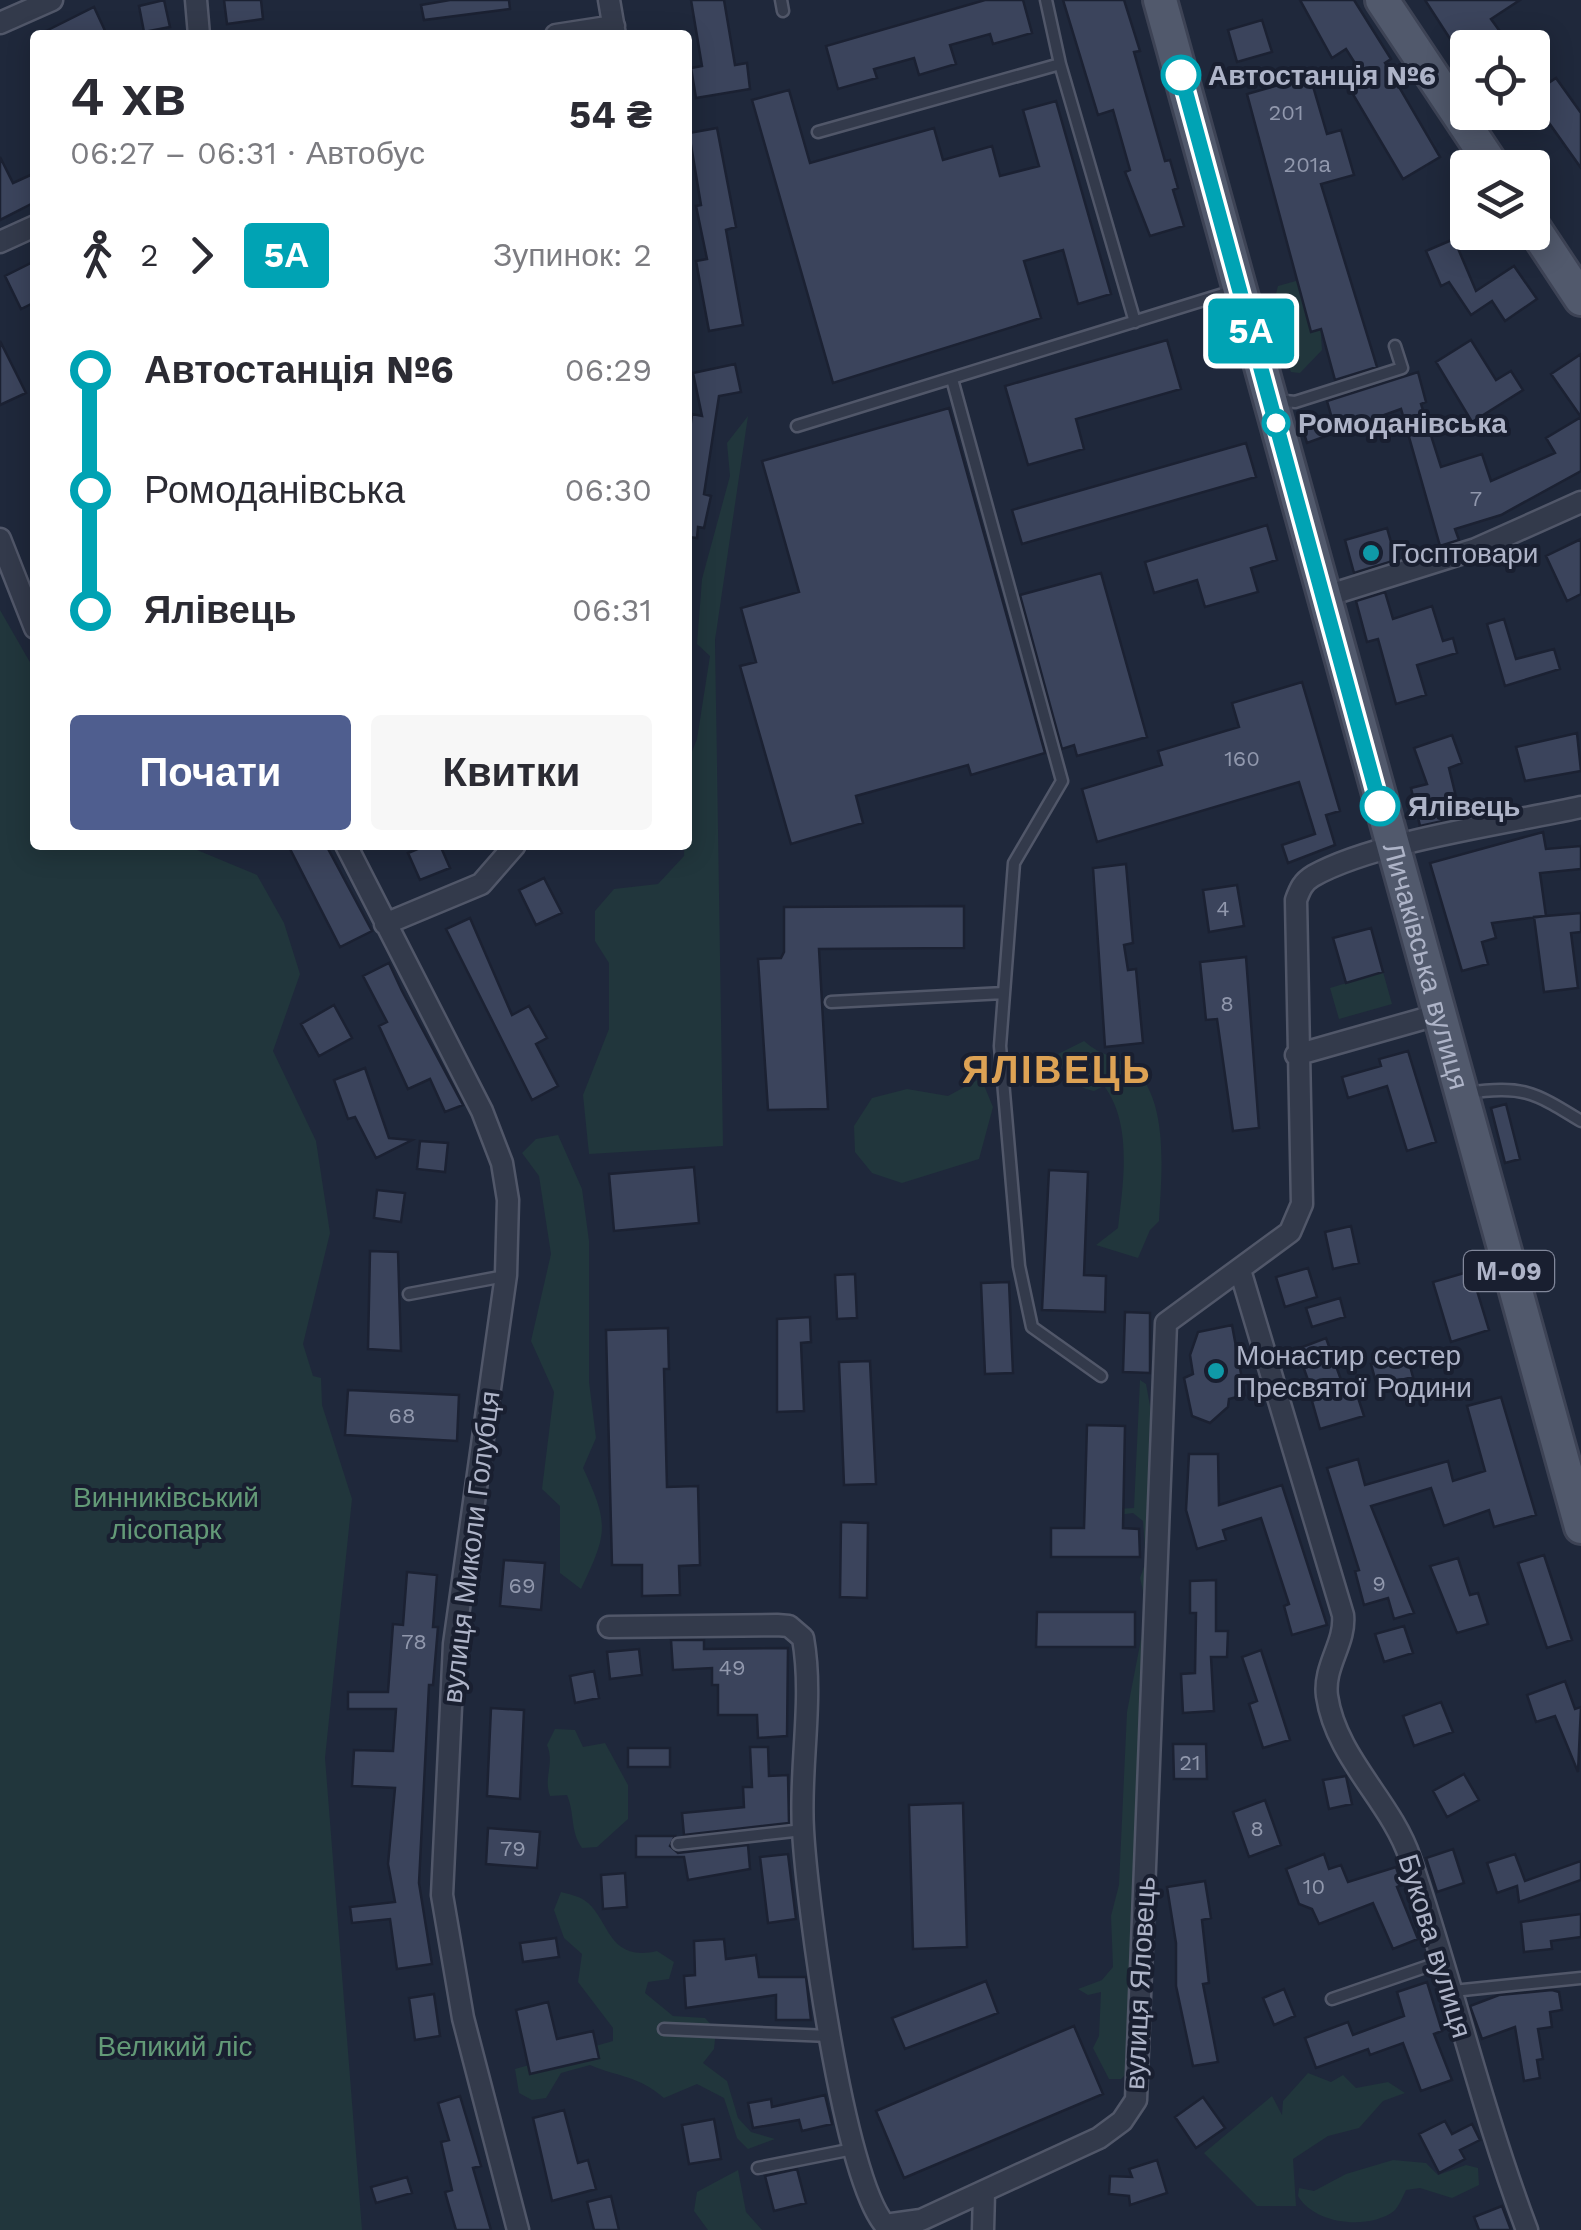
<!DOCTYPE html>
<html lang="uk">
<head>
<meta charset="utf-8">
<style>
  :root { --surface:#fff; --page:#f7f7f7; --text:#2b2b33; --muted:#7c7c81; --accent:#4f5e8f }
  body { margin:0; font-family:"Work Sans",sans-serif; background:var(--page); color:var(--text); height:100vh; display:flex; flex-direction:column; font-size:38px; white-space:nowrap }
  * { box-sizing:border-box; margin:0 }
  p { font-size:32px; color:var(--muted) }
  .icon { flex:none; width:55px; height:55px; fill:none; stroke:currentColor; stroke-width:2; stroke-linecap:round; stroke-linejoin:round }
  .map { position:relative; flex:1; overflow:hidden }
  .drawer { position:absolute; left:30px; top:30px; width:662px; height:820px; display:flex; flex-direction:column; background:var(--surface); border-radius:10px; box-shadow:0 5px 25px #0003 }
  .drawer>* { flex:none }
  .badge { padding:0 20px; border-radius:8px; font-size:35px; line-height:65px }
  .tools { position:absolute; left:1450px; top:30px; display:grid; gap:20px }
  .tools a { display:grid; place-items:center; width:100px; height:100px; border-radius:10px; background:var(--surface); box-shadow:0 5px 25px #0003; font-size:50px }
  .map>.badge { position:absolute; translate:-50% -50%; box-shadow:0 0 0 5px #fff }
  .legs { display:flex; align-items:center; gap:15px; height:110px; padding:0 40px; font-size:32px }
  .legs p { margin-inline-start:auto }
  .headline { display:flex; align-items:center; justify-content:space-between; height:170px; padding:0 40px }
  h1 { font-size:55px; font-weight:600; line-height:75px }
  .action { display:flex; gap:20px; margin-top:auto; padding:20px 40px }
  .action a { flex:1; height:115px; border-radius:10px; background:var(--accent); color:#fff; font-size:40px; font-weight:600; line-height:115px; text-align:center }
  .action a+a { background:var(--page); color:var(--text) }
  ul { padding:0 40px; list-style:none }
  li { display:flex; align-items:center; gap:35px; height:120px; font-size:38px }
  li i { display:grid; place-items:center; width:15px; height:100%; margin:0 12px; background:currentColor }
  li i::after { content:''; width:25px; height:25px; margin:-12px; border:8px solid; border-radius:50%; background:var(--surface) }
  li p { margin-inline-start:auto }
  li:first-child i { background:linear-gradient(#0000 50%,currentColor 0) }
  li:last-child i { background:linear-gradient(currentColor 50%,#0000 0) }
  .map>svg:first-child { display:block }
  .green { fill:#21363c }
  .building { fill:#3b445c; stroke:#1b2132; stroke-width:2.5 }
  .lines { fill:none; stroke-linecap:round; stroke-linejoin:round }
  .service-casing { stroke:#515769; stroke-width:15 }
  .minor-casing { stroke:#515769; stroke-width:25 }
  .primary-casing { stroke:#3d4355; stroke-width:38 }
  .service { stroke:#333a4b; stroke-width:10 }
  .minor { stroke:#333a4b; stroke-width:20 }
  .primary { stroke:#51596c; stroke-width:32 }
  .line-1-casing { stroke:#fff; stroke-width:22 }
  .line-1 { stroke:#00a3b4; stroke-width:15 }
  .stop-1-dot { fill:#fff; stroke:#00a3b4; stroke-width:5 }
  .culture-dot { fill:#0f9aa8; stroke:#191f30; stroke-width:4 }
  .labels { text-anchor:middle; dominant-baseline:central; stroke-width:8; stroke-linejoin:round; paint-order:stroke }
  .number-label { font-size:22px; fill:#9198ad }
  .shield { fill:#191f30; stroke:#81879a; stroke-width:2.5 }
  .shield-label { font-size:25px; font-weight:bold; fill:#aeb4c8 }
  .stop-label { font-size:28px; font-weight:bold; fill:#aeb4c8; stroke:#191f30; text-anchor:start }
  .poi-label { font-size:28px; fill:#aeb4c8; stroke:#191f30; text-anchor:start }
  .street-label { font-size:28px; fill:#aeb4c8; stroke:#191f30 }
  .park-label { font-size:28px; fill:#639a77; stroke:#191f30 }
  .district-label { font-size:38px; font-weight:bold; letter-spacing:2.5px; fill:#dda254; stroke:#191f30 }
</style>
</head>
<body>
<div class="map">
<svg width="1581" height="2230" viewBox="0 0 1581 2230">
  <rect width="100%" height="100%" fill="#1f283b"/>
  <path class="green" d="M1316,265L1322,350L1300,373L1291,372L1269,321L1278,286L1303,279Z
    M748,416L715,640L723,1146L589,1154L583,1095L609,1029V963L595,941V911L614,889L658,884L684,856L688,762L697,739L710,656L697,644L702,579L730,476L727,443Z
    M0,610L35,671V845H185L257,875L284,923L300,974L273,1051L316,1141L330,1233L303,1344L313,1376L321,1378L322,1405L352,1499L325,1758L362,2230H0Z
    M1383,972L1392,1004L1339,1019L1330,988Z
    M1084,1041C1103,1057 1108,1053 1125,1063C1172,1089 1161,1178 1159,1221L1150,1230L1138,1258L1096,1245L1118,1228C1123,1184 1133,1124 1104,1086L1094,1091C1071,1086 1066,1076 1058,1054Z
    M981,1078L993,1107L979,1159L902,1183L872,1173L855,1152L854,1126L872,1098L907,1089L948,1096Z
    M558,1135L582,1189L589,1241V1382L596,1438L583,1468C610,1525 607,1534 581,1589L560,1573V1506L542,1489L554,1392L531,1341L551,1254L539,1176L522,1153L536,1139Z
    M1140,1380L1146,1384L1155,1433L1130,2070L1121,2079H1109L1093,2048L1099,2036L1101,1992L1088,1995L1078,1989L1102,1980L1113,1967L1111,1916L1119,1885L1127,1712L1147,1608L1140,1578L1146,1561L1143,1521L1133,1513L1118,1515L1116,1509L1134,1508Z
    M555,1729L575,1730L583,1747L605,1743L628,1785V1819L597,1847L582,1848C570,1831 575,1814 567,1795L550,1796C543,1777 555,1764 547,1745Z
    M561,1892C568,1894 578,1896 584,1900C610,1917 606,1963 657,1951L674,1962L669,1979L648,1982L645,1993L673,2016L705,2018L716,2030L714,2049L703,2063L727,2081L738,2118L751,2132L775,2139L748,2149L737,2138L724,2098L697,2084L664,2098C637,2075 621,2078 590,2065L561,2073L546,2098L532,2100L519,2093L515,2069L613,2041V2028L578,1982L582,1954L564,1938L554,1910Z
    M1308,2073L1331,2082L1343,2075L1356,2088L1388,2082L1405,2093L1383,2101L1359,2128L1328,2136L1293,2159L1296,2206H1257L1204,2153L1272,2096L1282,2115L1283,2101Z
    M1393,2160L1426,2163L1438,2175L1466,2165L1478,2168L1479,2185L1452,2198L1420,2188L1406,2190C1403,2196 1399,2206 1394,2211C1369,2230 1315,2225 1298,2196L1299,2188L1314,2191L1346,2174Z
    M738,2170L746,2212L762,2230H708L694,2211L697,2192Z"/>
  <path class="building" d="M164,0L170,27L144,32L139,6Z
    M224,0H261L263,19L227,24Z
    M450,0H509L510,9L424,20L421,5Z
    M691,0H724L735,65L747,63L750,89L696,98L691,68L702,66Z
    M985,0H1023L1032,33L993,44L990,34L950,45L956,64L919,75L914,58L874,69L877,78L838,89L826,46Z
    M1063,0H1124L1140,51L1134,52L1165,161L1170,160L1178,188L1173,190L1184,226L1150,236L1125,172L1130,170L1113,110L1098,115Z
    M1300,0H1354L1391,59L1385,63L1440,157L1403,179L1351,91L1367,82L1346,49L1332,58Z
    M1425,0H1520L1491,19L1512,48H1456Z
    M94,7L107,35H38Z
    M1262,20L1272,52L1237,62L1228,30Z
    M1310,76L1327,134L1341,130L1354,175L1321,184L1377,367L1335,380L1321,329L1311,332L1247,94Z
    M1556,78L1581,113V168L1532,99V94Z
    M789,90L810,163L934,128L943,160L992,146L1000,176L1039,166L1023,110L1056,101L1111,294L1078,304L1063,250L1024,261L1041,318L833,383L752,100Z
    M717,128L736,227L726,230L743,325L709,331L696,261L707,259L696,206L701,205L689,133Z
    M0,157L13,183L35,173V202L0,220Z
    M1454,239L1476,291L1514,266L1537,299L1505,321L1492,301L1471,315L1449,282L1441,286L1426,251Z
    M35,261V302L21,309L5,276Z
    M1167,340L1181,389L1076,419L1084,449L1028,465L1005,386Z
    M1471,340L1496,380L1511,371L1523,390L1472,422L1436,362Z
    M0,341L26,393L0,405Z
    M1581,354V471L1501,515L1455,529L1459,540L1440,546L1401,409L1307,443L1301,424L1331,415L1327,401L1418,372L1426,402L1421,404L1441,467L1482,454L1491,481L1555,453L1546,438L1581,417L1551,374Z
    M735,364L741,392L719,396L704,494L711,496L704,528L698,527L697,538L688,537V445L692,414L702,416L693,373Z
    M949,408L1045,753L971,775L968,765L856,796L863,823L791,844L740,666L756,662L741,608L799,592L762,461Z
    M1246,443L1256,477L1022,544L1012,510Z
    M1267,525L1277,560L1251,568L1258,592L1205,607L1197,580L1154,593L1145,562Z
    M1387,528L1396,560L1354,573L1345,540Z
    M1581,539V594L1567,601L1546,556Z
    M1101,573L1147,737L1077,756L1074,745L1062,749L1020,595Z
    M1385,592L1393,619L1432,606L1443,641L1453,638L1457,653L1417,665L1426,695L1396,704L1378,639L1367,642L1356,601Z
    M1504,619L1516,659L1554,649L1560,669L1505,686L1487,624Z
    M1302,682L1340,811L1326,815L1335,845L1288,863L1282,845L1315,834L1299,782L1097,842L1082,789L1162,765L1158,751L1239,727L1232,703Z
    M1577,733L1581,771L1525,781L1516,747Z
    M1452,735L1462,763L1449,768L1461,817L1420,826L1411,788L1427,784L1414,748Z
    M1543,832L1546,849L1581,846V869L1540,873L1546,916L1492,923L1496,938L1482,942L1488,964L1462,971L1430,863Z
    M288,845H326L372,931L340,947Z
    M427,845H440L450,868L420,880L408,853Z
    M1126,864L1133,943L1124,945L1128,970L1136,969L1143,1043L1105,1047L1093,868Z
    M544,878L562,913L536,925L519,890Z
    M1237,885L1244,926L1209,932L1203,890Z
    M964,906V948L819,949L828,1109L768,1110L758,959L781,958L784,952V907Z
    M1581,913V932L1571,933L1578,988L1544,992L1534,917Z
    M470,918L512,1015L529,1006L547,1038L536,1044L558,1086L532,1100L446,929Z
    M1371,928L1383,972L1346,983L1333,938Z
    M1246,957L1259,1128L1233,1131L1217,1019L1206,1020L1200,962Z
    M389,963L402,991L463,1105L445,1112L430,1079L408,1089L379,1026L387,1022L363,976Z
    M334,1005L352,1038L319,1056L301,1024Z
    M1408,1051L1436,1142L1407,1151L1387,1086L1348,1098L1342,1077L1381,1066L1379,1059Z
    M365,1068L389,1138L412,1140L376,1158L355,1117L348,1119L334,1080Z
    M1506,1104L1520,1159L1505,1163L1491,1108Z
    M420,1141L448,1143L445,1172L417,1169Z
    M694,1167L699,1223L614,1231L609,1174Z
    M1049,1170L1088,1172L1084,1275L1106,1276L1105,1312L1042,1310Z
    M377,1190L405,1193L401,1222L374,1218Z
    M1351,1226L1359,1263L1333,1269L1325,1232Z
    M370,1251L398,1252L401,1351L368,1349Z
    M1308,1268L1317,1297L1285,1307L1276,1277Z
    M1471,1271L1489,1330L1451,1342L1433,1282Z
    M855,1274L857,1318L837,1319L835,1275Z
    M1009,1282L1013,1373L985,1374L981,1283Z
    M1340,1298L1345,1317L1312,1327L1306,1308Z
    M1125,1312L1150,1313V1373L1123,1372Z
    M810,1317L811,1342L801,1343L804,1411L777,1412V1319Z
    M1232,1325L1245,1395L1229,1399L1228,1407L1210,1423L1192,1416L1184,1378L1193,1374L1190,1355L1198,1332Z
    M668,1328L669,1369H664L667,1487L698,1486L700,1565L679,1566L680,1595L642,1596V1565H612L606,1330Z
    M1326,1338L1345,1391L1355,1388L1364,1416L1320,1429L1312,1401L1315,1400L1297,1349Z
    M1407,1355L1413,1377L1377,1386L1371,1364Z
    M870,1361L876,1484L844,1485L839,1362Z
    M348,1390L459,1395L457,1441L345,1435Z
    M1501,1397L1536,1515L1494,1527L1489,1510L1444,1526L1431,1488L1371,1506L1414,1613L1394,1619L1388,1598L1364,1605L1355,1571L1359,1570L1327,1468L1358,1459L1365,1485L1448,1461L1453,1481L1485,1471L1467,1406Z
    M1087,1425L1125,1426L1123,1528L1139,1529L1140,1557H1051V1528H1084Z
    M1189,1454H1218L1219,1505L1282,1485L1327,1625L1292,1635L1284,1606L1289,1604L1261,1518L1223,1530L1226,1540L1197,1549L1186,1510Z
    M841,1522L868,1523L867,1598L840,1597Z
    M1544,1555L1572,1640L1547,1648L1518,1563Z
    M1458,1558L1470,1595L1478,1593L1488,1624L1457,1633L1430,1566Z
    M504,1560L545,1563L541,1610L500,1606Z
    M407,1572L437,1575L433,1627H438L433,1685H429L419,1883L432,1964L397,1969L390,1919L352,1923L350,1907L395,1902L388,1864L395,1788L352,1786L354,1750L393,1751L396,1709H348V1692H388L393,1624L403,1625Z
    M1216,1580V1631H1228L1227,1657H1211L1214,1711L1183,1713L1181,1674L1195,1673L1196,1613H1190V1581Z
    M1037,1612H1135V1647H1036Z
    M1404,1626L1413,1653L1384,1662L1375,1634Z
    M671,1640H704V1649L788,1648L787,1736L758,1738L757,1715H718V1685H712V1668L673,1670Z
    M639,1649L642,1675L610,1679L607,1652Z
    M1261,1650L1290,1740L1263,1748L1249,1704L1257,1701L1242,1657Z
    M594,1671L599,1698L575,1703L570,1676Z
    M1565,1681L1575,1709L1581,1707L1578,1772L1555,1716L1536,1722L1527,1695Z
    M1441,1702L1453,1732L1414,1746L1403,1716Z
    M491,1708L524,1710L520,1799L487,1796Z
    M1173,1744H1206L1207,1779H1174Z
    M750,1747H768L769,1776L788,1775L789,1823L684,1835L682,1813L744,1807L743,1787H752Z
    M628,1748H670V1767H628Z
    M1464,1774L1479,1800L1447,1817L1433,1791Z
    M1346,1776L1352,1804L1329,1809L1323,1780Z
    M1265,1800L1281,1845L1249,1857L1233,1812Z
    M963,1803L967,1947L913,1949L909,1805Z
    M488,1828L540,1832L537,1868L486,1864Z
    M636,1836H675L670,1846L678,1853L748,1845L750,1869L688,1880L684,1857H636Z
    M1453,1849L1464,1883L1437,1892L1426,1858Z
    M788,1854L796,1919L768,1923L760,1857Z
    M1324,1854L1329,1869L1341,1865L1348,1882L1396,1867L1402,1885L1397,1887L1418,1939L1393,1949L1373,1903L1319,1924L1312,1909L1299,1904L1286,1869Z
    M1515,1854L1525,1881L1581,1861V1880L1519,1902L1517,1886L1497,1893L1487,1863Z
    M625,1873L627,1907L603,1909L601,1875Z
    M1205,1881L1211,1918L1202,1920L1209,1983L1203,1984L1218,2062L1193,2066L1176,1986V1943L1167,1887Z
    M1581,1914V1937L1551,1941L1552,1949L1524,1952L1521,1922Z
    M556,1938L559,1957L523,1962L520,1943Z
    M724,1939L726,1959L756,1955L759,1977H806L811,2020H776V1995L686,2008L684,1976L695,1975L694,1941Z
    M986,1981L998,2013L905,2049L892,2018Z
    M1427,1982L1442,2031L1434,2034L1452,2080L1421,2091L1403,2043L1370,2055L1368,2049L1316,2068L1305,2038L1348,2022L1353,2035L1404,2016L1397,1992Z
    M1284,1989L1295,2016L1274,2025L1263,1998Z
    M1552,1990L1559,1992L1562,2010L1550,2012L1552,2027L1538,2029L1543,2059L1537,2060L1540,2078L1524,2081L1515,2027L1482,2039L1470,2006L1499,1995Z
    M434,1994L440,2036L415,2040L409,1998Z
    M548,2002L557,2039L593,2031L599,2058L530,2074L516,2010Z
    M1074,2026L1103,2094L904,2178L876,2111Z
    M825,2095L832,2124L802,2131L799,2120L753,2128L748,2103L771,2099L772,2107Z
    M460,2096L481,2166L473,2168L491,2230H456L445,2192L452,2190L441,2142L449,2140L438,2103Z
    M1203,2097L1225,2128L1196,2148L1175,2117Z
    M564,2110L578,2163L588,2160L596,2189L552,2201L533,2118Z
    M714,2119L721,2159L689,2164L682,2125Z
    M1445,2121L1452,2134L1472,2124L1480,2140L1460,2150L1465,2159L1439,2173L1419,2134Z
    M1157,2160L1167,2193L1130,2205L1129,2196L1109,2194L1110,2176L1132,2177L1129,2169Z
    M797,2169L806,2203L774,2211L765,2176Z
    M407,2177L412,2193L376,2203L371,2187Z
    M611,2196L619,2230H594L587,2202Z
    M1502,2206L1511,2230H1479L1474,2217Z"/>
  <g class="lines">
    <defs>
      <path id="service" d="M781,0L783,11
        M1046,0L1060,64
        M818,132L1060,64L1135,322
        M952,379L1062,781L1014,863L1000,1046L1019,1266L1032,1327L1101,1376
        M1276,400L1295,402L1402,368L1395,346
        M797,426L1233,291
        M831,1002L1004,993
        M1465,1093C1523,1086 1531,1090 1581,1121
        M409,1294L505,1276
        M678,1844L803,1830
        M1453,1991L1581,1978
        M1332,1999L1440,1962
        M664,2029L830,2036
        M758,2168L853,2149"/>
      <path id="minor" d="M196,0L199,35
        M609,0L615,35
        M0,23L52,0
        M556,35L614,26
        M0,242L35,226
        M0,539L35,628
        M1323,597L1476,549L1581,502
        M346,845L482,1111L502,1163L508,1200L506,1275L454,1644L442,1895L463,2018L518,2230
        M385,924L481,884L515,845
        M1296,1055L1437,1015
        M1240,1270L1343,1615C1346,1643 1323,1666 1327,1696C1336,1758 1391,1801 1410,1858C1452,1981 1481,2108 1527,2230
        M609,1627L777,1625L789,1626L803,1638C814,1700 799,1767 803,1830C807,1903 843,2177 885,2225L921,2220L1099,2138L1122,2121L1136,2100L1166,1323L1290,1232L1302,1204L1296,900C1300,889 1303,882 1313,876C1375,841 1509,823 1581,807
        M983,2230L984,2192"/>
      <g id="primary">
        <path id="s1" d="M1160,0L1581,1527"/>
        <path d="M1382,0L1494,168"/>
        <path d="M1532,225L1581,299"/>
      </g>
    </defs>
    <use href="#service" class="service-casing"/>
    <use href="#minor" class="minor-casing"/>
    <use href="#primary" class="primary-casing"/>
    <use href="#service" class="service"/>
    <use href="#minor" class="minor"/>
    <use href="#primary" class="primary"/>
  </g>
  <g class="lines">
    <defs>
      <path id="line-1" d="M1181,75L1380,806"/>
    </defs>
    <use href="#line-1" class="line-1-casing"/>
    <use href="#line-1" class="line-1"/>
  </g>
  <g class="stop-1-dot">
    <circle cx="1181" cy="75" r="18"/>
    <circle cx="1276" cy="423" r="12"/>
    <circle cx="1380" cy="806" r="18"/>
  </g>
  <g class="culture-dot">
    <circle cx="1371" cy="553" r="10"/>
    <circle cx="1216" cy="1371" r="10"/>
  </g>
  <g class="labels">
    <g class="number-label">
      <text x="1286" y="112">201</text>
      <text x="1307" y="164">201а</text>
      <text x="1476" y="498">7</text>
      <text x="1242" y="758">160</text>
      <text x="1223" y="908">4</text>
      <text x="1227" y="1003">8</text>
      <text x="402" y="1415">68</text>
      <text x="1379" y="1583">9</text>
      <text x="522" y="1585">69</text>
      <text x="414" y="1641">78</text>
      <text x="732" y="1667">49</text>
      <text x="1190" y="1762">21</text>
      <text x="1257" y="1828">8</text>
      <text x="513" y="1848">79</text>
      <text x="1314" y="1886">10</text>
    </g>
    <rect class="shield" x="1464" y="1251" width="90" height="40" rx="8"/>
    <g class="shield-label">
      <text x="1509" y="1271">М-09</text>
    </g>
    <g class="stop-label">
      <text x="1208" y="75">Автостанція №6</text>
      <text x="1298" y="423">Ромоданівська</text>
      <text x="1408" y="806">Ялівець</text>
    </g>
    <g class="poi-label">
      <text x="1391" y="553">Госптовари</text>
      <text x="1236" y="1355">Монастир сестер<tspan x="1236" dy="32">Пресвятої Родини</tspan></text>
    </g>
    <g class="street-label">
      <text stroke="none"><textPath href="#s1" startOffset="1002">Личаківська вулиця</textPath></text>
      <text transform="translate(471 1547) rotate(-83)">вулиця Миколи Голубця</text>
      <text transform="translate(1435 1946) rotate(73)">Букова вулиця</text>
      <text transform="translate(1140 1983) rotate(-87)">вулиця Яловець</text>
    </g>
    <g class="park-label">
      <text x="166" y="1497">Винниківський<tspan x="166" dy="32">лісопарк</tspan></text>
      <text x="175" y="2046">Великий ліс</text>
    </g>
    <g class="district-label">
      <text x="1057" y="1070">ЯЛІВЕЦЬ</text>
    </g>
  </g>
</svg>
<div class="tools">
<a><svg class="icon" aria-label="locate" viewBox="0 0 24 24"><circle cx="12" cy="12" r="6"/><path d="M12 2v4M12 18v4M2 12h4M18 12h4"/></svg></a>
<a><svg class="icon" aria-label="layers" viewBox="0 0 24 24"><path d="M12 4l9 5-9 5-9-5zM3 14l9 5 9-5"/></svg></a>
</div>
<b class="badge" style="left:1251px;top:331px;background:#00a3b4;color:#fff">5А</b>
<section class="drawer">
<div class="headline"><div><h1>4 хв</h1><p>06:27 – 06:31 · Автобус</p></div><b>54 ₴</b></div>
<div class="legs"><svg class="icon" aria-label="walk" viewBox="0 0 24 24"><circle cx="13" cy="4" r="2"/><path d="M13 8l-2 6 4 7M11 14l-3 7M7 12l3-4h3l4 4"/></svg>2<svg class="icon" aria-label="forward" viewBox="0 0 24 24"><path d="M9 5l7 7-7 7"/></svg><b class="badge" style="background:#00a3b4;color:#fff">5А</b><p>Зупинок: 2</p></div>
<ul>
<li><i style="color:#00a3b4"></i><b>Автостанція №6</b><p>06:29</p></li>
<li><i style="color:#00a3b4"></i><span>Ромоданівська</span><p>06:30</p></li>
<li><i style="color:#00a3b4"></i><b>Ялівець</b><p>06:31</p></li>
</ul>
<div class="action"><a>Почати</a><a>Квитки</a></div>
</section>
</div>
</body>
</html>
